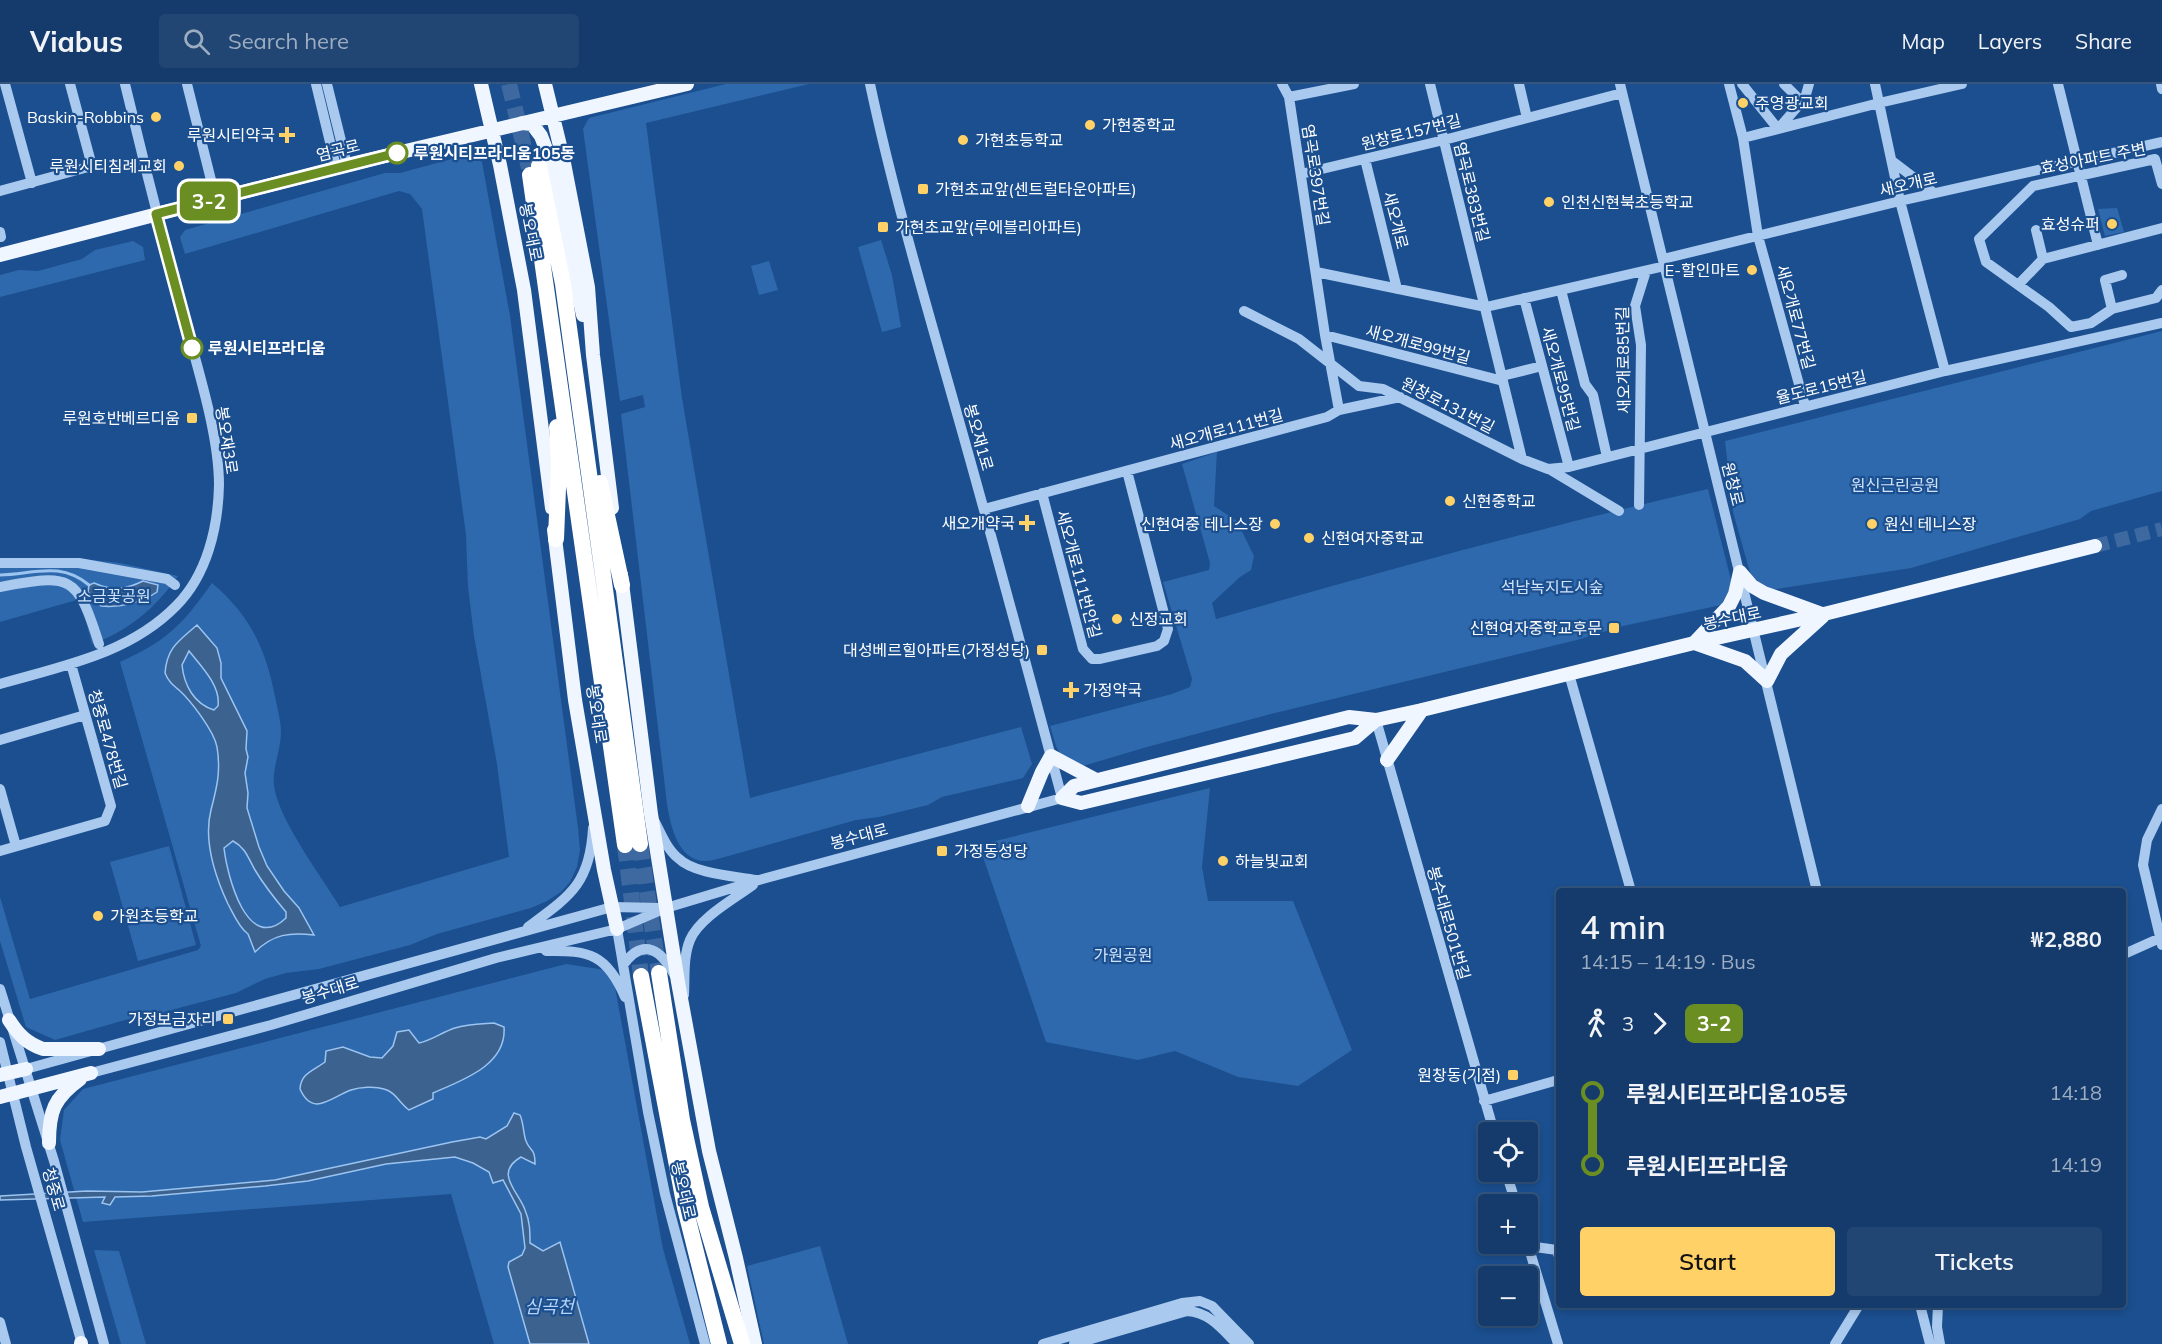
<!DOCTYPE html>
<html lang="en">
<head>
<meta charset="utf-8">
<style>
  :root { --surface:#143b6b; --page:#214673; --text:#f1f3f6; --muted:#9dadc1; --line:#33557e; --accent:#ffd166 }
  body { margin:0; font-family:Mulish,"Noto Sans KR",sans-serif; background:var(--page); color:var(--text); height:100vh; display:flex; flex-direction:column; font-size:22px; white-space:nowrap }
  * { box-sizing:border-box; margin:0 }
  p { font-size:20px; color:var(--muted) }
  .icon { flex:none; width:33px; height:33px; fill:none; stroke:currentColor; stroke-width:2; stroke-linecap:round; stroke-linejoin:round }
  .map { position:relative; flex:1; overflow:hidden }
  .details { position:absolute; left:1556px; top:804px; width:570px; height:420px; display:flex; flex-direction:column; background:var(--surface); border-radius:6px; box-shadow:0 3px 9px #0003,0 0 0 2px var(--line) }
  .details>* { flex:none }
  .badge { padding:0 12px; border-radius:9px; font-size:21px; line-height:39px }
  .tools { position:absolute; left:1478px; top:1038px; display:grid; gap:12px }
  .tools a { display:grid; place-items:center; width:60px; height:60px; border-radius:6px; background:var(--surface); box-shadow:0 3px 9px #0003,0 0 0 2px var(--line); font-size:30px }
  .map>.badge { position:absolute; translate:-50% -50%; box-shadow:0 0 0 3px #fff }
  .legs { display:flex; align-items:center; gap:9px; height:66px; padding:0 24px; font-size:20px }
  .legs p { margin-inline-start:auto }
  .summary { display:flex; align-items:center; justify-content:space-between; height:102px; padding:0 24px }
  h1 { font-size:33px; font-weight:600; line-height:45px }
  .cta { display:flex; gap:12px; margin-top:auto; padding:12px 24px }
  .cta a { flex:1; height:69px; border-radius:6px; background:var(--accent); color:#111; font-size:24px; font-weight:600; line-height:69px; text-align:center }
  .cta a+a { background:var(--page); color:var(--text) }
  ul { padding:0 24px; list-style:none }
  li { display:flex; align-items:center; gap:21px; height:72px; font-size:22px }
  li i { display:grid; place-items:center; width:9px; height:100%; margin:0 8px; background:currentColor }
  li i::after { content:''; width:15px; height:15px; margin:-8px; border:4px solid; border-radius:50%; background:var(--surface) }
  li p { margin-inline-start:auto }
  li:first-child i { background:linear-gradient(#0000 50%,currentColor 0) }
  li:last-child i { background:linear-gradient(currentColor 50%,#0000 0) }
  header { display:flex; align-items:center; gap:36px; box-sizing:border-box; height:84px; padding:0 30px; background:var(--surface); border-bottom:2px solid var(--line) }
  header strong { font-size:28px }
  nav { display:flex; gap:33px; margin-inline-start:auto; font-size:21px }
  .search { width:420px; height:54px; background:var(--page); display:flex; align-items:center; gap:15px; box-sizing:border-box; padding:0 21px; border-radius:6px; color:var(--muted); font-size:22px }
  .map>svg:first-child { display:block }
  .green { fill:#2e69ad }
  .water { fill:#3c6290; stroke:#9cc4f0; stroke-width:1.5; fill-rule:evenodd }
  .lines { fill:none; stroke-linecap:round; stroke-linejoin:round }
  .stream { stroke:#9cc4f0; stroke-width:3 }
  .major-tunnel { stroke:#3d69a0; stroke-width:14; stroke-dasharray:14 7; stroke-linecap:butt }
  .highway-tunnel { stroke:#3d69a0; stroke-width:16; stroke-dasharray:16 8; stroke-linecap:butt }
  .minor { stroke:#a9c9ee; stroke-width:10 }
  .major { stroke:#f0f6ff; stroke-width:14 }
  .highway { stroke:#fff; stroke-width:16 }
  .line-1-casing { stroke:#fff; stroke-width:14 }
  .line-1 { stroke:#6b8e23; stroke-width:9 }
  .poi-dot { fill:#ffd166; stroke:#1b4f8f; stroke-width:2 }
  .stop-1-dot { fill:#fff; stroke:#6b8e23; stroke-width:3 }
  .labels { text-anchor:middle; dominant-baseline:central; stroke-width:4.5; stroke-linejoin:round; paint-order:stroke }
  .poi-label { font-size:16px; fill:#fff; stroke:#1b4f8f; text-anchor:start }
  .street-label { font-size:16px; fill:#fff; stroke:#1b4f8f }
  .stop-label { font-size:16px; font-weight:bold; fill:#fff; stroke:#1b4f8f; text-anchor:start }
  .park-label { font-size:16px; fill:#cfe3fa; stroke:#1b4f8f }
  .water-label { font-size:18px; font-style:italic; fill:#b5d3f5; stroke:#1b4f8f }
</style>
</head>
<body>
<header>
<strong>Viabus</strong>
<div class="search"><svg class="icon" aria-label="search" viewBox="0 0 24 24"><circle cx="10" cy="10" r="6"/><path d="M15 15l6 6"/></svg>Search here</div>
<nav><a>Map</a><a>Layers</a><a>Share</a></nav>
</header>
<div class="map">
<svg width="2162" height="1260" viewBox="0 0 2162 1260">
  <rect width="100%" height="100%" fill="#1b4f8f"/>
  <path class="green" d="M726,0H809L646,39L682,314L750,714L1021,643L1032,680L1023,694L942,713L928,721L879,733L856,736L714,776C680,784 671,745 667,720L621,330L645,323L643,311L620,317L583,45L589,34Z
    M470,70L482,78L510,232L578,744L580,766L577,783L570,798L561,808L547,817L531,824L437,850L410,861L319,885L286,889L265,895L236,909L160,929H150L55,956L26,943L0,857V813L30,915L198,866L201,862L120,578C168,556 182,541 212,499C252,533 266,566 276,617C278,627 281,638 281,648C281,668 270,688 275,707C282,740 321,792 340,823L509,773L497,680L474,552L468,503L466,451L422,125L410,110L399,107L185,170L180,153L185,146L385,89H400Z
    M2117,124L2124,148L2105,152L2098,125Z
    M881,156L892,191L901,243L882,248L858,163Z
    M133,157L143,163L145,176L0,213V191L19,186L38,187L82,175L95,166Z
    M769,177L778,206L759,211L751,182Z
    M2162,247V407L2091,427L2080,435L1911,484L1770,506L1751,492L1733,428L1725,357Z
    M1217,368L1214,422L1237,437L1254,472L1251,486L1240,493L1212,519L1216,535C1379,488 1543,443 1708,405L1732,500L1721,521L1623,542L1577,556L1271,630L1147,663L1083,682L1063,675L1056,662L1050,642L1172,610L1190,603L1192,595L1163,498L1209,486L1210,479L1182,380Z
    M0,475H84L120,479L178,492C156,524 128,547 92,560L80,515L0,538Z
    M1210,704L1202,783L1208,817H1293L1352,966L1298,1002L1238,993L1175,967L1138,976L1046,958L979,761Z
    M169,762L196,861L138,877L110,778Z
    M566,880L612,887L663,1165L690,1260H494L451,1110L83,1138L60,1056L64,1026L83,1005Z
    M820,1162L848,1260H764L747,1182Z
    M94,1166L119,1167L146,1260H121Z"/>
  <path class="water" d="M143,497L158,501L157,508C141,519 119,524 101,522L88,508L89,501L94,499C112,507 125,506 143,497Z
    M197,541L217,564L221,579V594L247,647L246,665L248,673L245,689L248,709L247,724L259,763L267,782L284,807L299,824L314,851C290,848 273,850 255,868L248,850C239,844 233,829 228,820C215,792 203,757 211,726C217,703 221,687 217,663C214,647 191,617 179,606C173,601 168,597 165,589C167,563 179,557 197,541ZM189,567C201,582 221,602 218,622L214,626C194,620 184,601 182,581ZM233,757C246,764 248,774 255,786C264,801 275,815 286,828V834C247,871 227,791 224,764Z
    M494,939L504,943C507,981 463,996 433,1009V1015L409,1026C399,1019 396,1008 384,1005C375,1002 360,1003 351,1006C331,1013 313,1034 300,1005C301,989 313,987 325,978L326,967L343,963L370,973L382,974L393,962L397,948L409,946L419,959C433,956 442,948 455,944C468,940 481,940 494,939Z
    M514,1029L520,1031C524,1040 523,1049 526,1057C530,1068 535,1063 535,1080L521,1073C493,1089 519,1108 525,1126C530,1137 530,1148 530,1159L543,1167L560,1158L589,1260H530L508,1183L509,1178L522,1171L525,1164L521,1130L503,1096L493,1099L489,1088L473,1079L455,1073L386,1080L308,1097L265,1102L152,1112L115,1113L110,1121L102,1119L105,1113L0,1116V1112L87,1107L142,1108L275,1096L452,1058L480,1053L486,1055L507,1042Z"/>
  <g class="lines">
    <path class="stream" d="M0,491C34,490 60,477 89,501"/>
    <path class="major-tunnel" d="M2095,462L2162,445"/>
    <path class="highway-tunnel" d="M509,0L529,84
      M640,760L659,889
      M625,761L641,892"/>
    <path class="minor" d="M5,0L32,99
      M187,0L212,100
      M316,0L336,83
      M327,0L347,81
      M1282,0L1289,13L1325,251L1339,326
      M1430,0L1522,375
      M1519,0L1527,34
      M1620,0L1817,807
      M1729,0L1743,54L1758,152L1805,322
      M1742,0L1778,45L1805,14L1809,0
      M1784,0L1802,18
      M1875,0L1900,117L1945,287
      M2058,0L2098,161
      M2161,0L2162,5
      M1289,13L1354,0
      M1743,54L1879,19L1962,0
      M1365,75L1397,205
      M1892,77L1934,109
      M1301,90L1444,56L1622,9
      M2162,100L2155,75L2033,102L1979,155L1986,178L2049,223L2071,243L2091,239L2112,225L2156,214L2162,206
      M0,107L92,82L70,0
      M2036,146L2043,175
      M0,148L1,153
      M1663,175L1900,117L2162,58
      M1316,188L1486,223L1665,182
      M2018,201L2043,175L2162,144
      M1561,206L1585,300L1593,311L1607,373
      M1524,214L1569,383
      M2112,225L2105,196L2122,191
      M1244,227L1299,255L1359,302L1383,305L1522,375L1548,385L1569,383L1945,287L2162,239
      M1325,251L1503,297
      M1502,292L1542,282
      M1549,385L1619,427
      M1042,409L1083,565L1092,575H1100L1157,562L1164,557L1168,545L1127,387
      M1639,421L1641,261L1635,222L1646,187
      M984,425L1327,333L1339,326L1400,313
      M0,479H79L167,495L175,501
      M0,503C71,490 77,490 99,560
      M1569,590L1631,807
      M0,600C62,582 129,570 176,522C207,491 218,444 219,401C219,351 198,286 185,237C164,158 144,79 125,0
      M1376,636L1494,1048
      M0,656L85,631
      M0,705L16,762
      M2162,725L2147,756L2143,781L2162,861
      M655,738C661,750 667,765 678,774C694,790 734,792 756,796
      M0,767L105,737L111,722L71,580
      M528,843C570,812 590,800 593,744
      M617,845L648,1028L665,1110L705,1260
      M546,867C590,866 607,871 625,913
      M2122,871L2160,854
      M623,881C644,852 662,867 675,892
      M0,905L54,1077L104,1260
      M684,911C685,893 683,873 690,856C699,834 734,815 753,801
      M0,958L26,1063L82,1260
      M26,985L612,823L661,824
      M91,989L271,941L496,874L617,845L666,824L759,796L1062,714C1028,587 994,460 958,333C927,223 894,113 870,0
      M1484,1017L1558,996
      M1506,1088L1516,1120
      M1527,1158L1558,1260
      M1528,1162L1557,1166L1558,1170
      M1920,1221L1930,1260
      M1938,1221L1937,1243L1940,1260
      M0,1238L6,1260
      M1043,1260L1182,1219L1200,1217L1212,1222L1249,1260
      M1074,1260L1187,1227C1209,1228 1222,1245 1237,1260
      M1835,1260L1859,1221"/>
    <path class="major" d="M481,0L500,81L524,206L552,424
      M545,0L563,74L588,203L593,271L612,424
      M522,39L532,40L541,52L549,73L583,231
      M0,171L347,81L687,0
      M554,446L575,616L604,786L617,845
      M1740,488L1735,510L1729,522L1694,559L1745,577L1767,597L1781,570L1823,532
      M1740,488L1752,502L1764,509L1822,530
      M621,491L651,730L678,898L709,1067L736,1174L755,1260
      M1376,636L1355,654L1081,719L1062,714L1074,702L1349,633L1376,636L1422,626L1694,559L1824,530L2095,462
      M1387,676L1422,626
      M1028,722L1042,688L1051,672L1096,696
      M9,936C18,950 26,959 43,965H99
      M0,991L26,985
      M0,1013L91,989
      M49,1059C49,1027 54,1014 80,995
      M81,1259V1260"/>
    <path class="highway" d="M539,82L563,200L640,760
      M530,91L625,761
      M600,399L622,501
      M556,455L559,379L557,343
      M659,889L682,1036L701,1123L742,1260
      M641,892L685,1124L719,1260"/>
  </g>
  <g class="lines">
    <defs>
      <path id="line-1" d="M192,264L156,130L397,69"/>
    </defs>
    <use href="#line-1" class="line-1-casing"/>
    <use href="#line-1" class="line-1"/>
  </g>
  <g class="poi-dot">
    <circle cx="1743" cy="19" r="6"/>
    <circle cx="156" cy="33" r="6"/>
    <circle cx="1090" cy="41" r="6"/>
    <path d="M284 42h6v6h6v6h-6v6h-6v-6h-6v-6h6z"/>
    <circle cx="963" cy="56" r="6"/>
    <circle cx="179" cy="82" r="6"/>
    <rect x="917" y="99" width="12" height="12" rx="3"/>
    <circle cx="1549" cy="118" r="6"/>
    <circle cx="2112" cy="140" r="6"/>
    <rect x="877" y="137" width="12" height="12" rx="3"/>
    <circle cx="1752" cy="186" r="6"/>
    <rect x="186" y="328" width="12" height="12" rx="3"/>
    <circle cx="1450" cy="417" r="6"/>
    <path d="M1024 430h6v6h6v6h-6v6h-6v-6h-6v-6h6z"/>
    <circle cx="1275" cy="440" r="6"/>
    <circle cx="1872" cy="440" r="6"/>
    <circle cx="1309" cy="454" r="6"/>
    <circle cx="1117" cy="535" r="6"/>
    <rect x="1608" y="538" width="12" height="12" rx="3"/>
    <rect x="1036" y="560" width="12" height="12" rx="3"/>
    <path d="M1068 597h6v6h6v6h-6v6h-6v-6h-6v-6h6z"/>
    <rect x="936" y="761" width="12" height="12" rx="3"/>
    <circle cx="1223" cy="777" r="6"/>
    <circle cx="98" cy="832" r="6"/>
    <rect x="222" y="929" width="12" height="12" rx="3"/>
    <rect x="1507" y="985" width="12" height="12" rx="3"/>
  </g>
  <g class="stop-1-dot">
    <circle cx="397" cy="69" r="10"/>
    <circle cx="192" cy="264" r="10"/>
  </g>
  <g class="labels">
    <g class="poi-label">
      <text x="1755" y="19">주영광교회</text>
      <text x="144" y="33" text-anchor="end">Baskin-Robbins</text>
      <text x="1102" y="41">가현중학교</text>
      <text x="275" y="51" text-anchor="end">루원시티약국</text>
      <text x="975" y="56">가현초등학교</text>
      <text x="167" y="82" text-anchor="end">루원시티침례교회</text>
      <text x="935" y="105">가현초교앞(센트럴타운아파트)</text>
      <text x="1561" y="118">인천신현북초등학교</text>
      <text x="2100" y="140" text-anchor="end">효성슈퍼</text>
      <text x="895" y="143">가현초교앞(루에블리아파트)</text>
      <text x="1740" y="186" text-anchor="end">E-할인마트</text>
      <text x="180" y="334" text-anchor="end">루원호반베르디움</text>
      <text x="1462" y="417">신현중학교</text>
      <text x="1015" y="439" text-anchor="end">새오개약국</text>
      <text x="1263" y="440" text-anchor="end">신현여중 테니스장</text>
      <text x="1884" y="440">원신 테니스장</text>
      <text x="1321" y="454">신현여자중학교</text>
      <text x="1129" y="535">신정교회</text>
      <text x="1602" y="544" text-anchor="end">신현여자중학교후문</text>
      <text x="1030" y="566" text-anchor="end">대성베르힐아파트(가정성당)</text>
      <text x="1083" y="606">가정약국</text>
      <text x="954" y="767">가정동성당</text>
      <text x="1235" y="777">하늘빛교회</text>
      <text x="110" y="832">가원초등학교</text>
      <text x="216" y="935" text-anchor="end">가정보금자리</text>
      <text x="1501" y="991" text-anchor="end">원창동(기점)</text>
    </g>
    <g class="street-label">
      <text transform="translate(1411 48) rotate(-14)">원창로157번길</text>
      <text transform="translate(338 66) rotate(-14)">염곡로</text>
      <text transform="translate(2093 74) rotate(-11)">효성아파트 주변</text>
      <text transform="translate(1316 91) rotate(81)">염곡로397번길</text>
      <text transform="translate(1908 100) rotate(-13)">새오개로</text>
      <text transform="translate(1472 108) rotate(76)">염곡로383번길</text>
      <text transform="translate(1396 136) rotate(76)">새오개로</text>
      <text transform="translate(531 148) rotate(79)">봉오대로</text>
      <text transform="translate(1796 233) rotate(75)">새오개로77번길</text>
      <text transform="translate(1418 260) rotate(15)">새오개로99번길</text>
      <text transform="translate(1623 276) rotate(-91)">새오개로85번길</text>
      <text transform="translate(1561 295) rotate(75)">새오개로95번길</text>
      <text transform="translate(1821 303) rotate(-14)">율도로15번길</text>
      <text transform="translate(1448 321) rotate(27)">원창로131번길</text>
      <text transform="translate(1226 345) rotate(-15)">새오개로111번길</text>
      <text transform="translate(979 353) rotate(74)">봉오재1로</text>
      <text transform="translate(227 356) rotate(81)">봉오재3로</text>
      <text transform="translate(1733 400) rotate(76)">원창로</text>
      <text transform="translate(1079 490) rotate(75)">새오개로111번안길</text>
      <text transform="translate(1732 534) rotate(-12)">봉수대로</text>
      <text transform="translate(597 630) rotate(81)">봉오대로</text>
      <text transform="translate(108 655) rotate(74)">청중로478번길</text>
      <text transform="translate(859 752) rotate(-15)">봉수대로</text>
      <text transform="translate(1449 839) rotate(74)">봉수대로501번길</text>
      <text transform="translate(330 906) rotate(-17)">봉수대로</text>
      <text transform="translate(54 1105) rotate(74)">청중로</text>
      <text transform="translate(684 1106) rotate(77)">봉오대로</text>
    </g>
    <g class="stop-label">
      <text x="414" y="69">루원시티프라디움105동</text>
      <text x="208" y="264">루원시티프라디움</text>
    </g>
    <g class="park-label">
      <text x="1895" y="401">원신근린공원</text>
      <text x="1552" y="503">석남녹지도시숲</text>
      <text x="114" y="512">소금꽃공원</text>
      <text x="1123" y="871">가원공원</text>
    </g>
    <g class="water-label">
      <text x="549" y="1222">심곡천</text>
    </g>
  </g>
</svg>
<div class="tools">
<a><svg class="icon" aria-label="locate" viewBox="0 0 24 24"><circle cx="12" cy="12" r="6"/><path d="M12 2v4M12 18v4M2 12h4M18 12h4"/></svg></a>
<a>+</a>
<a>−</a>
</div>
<b class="badge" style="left:209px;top:117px;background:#6b8e23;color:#fff">3-2</b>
<section class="details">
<div class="summary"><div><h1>4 min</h1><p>14:15 – 14:19 · Bus</p></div><b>₩2,880</b></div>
<div class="legs"><svg class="icon" aria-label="walk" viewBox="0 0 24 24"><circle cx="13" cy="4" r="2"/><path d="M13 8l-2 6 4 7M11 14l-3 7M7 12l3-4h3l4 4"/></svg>3<svg class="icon" aria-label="forward" viewBox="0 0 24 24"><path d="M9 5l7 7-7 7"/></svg><b class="badge" style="background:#6b8e23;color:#fff">3-2</b></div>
<ul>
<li><i style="color:#6b8e23"></i><b>루원시티프라디움105동</b><p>14:18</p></li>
<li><i style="color:#6b8e23"></i><b>루원시티프라디움</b><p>14:19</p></li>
</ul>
<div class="cta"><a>Start</a><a>Tickets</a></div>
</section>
</div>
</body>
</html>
